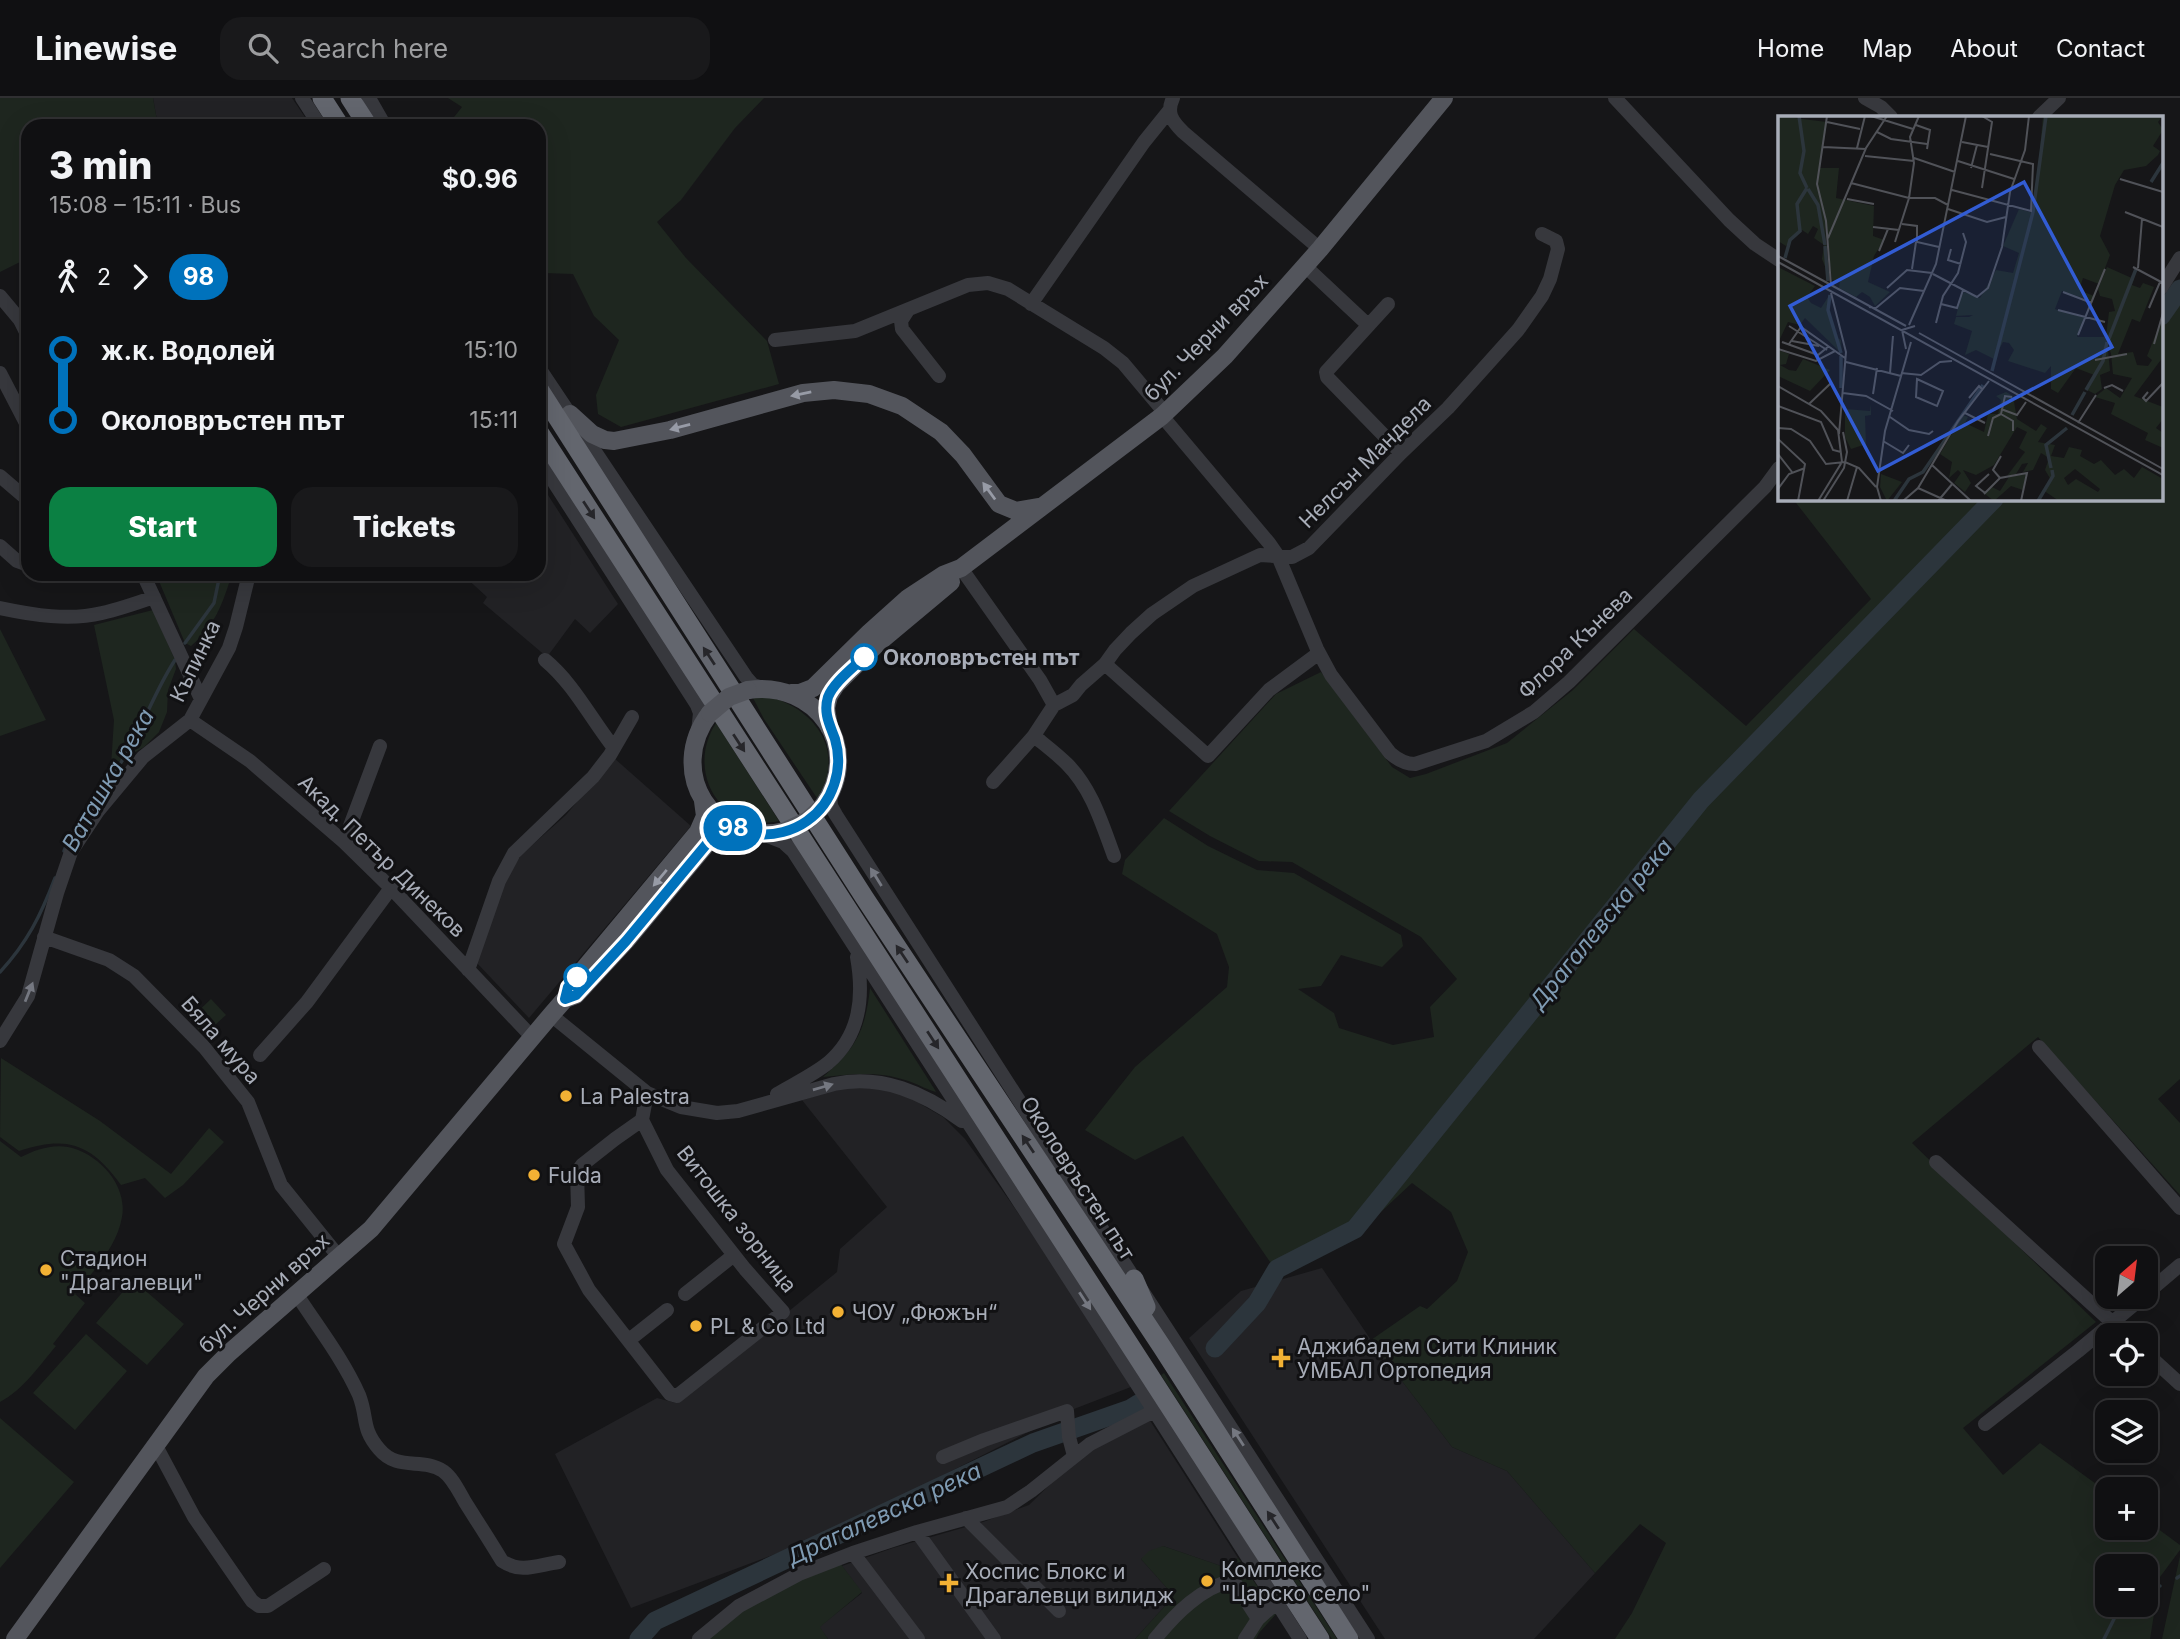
<!DOCTYPE html>
<html lang="en">
<head>
<meta charset="utf-8">
<style>
  :root { --surface:#101012; --page:#19191b; --text:#f1f3f6; --muted:#9c9d9f; --line:#303032; --accent:#0b8043 }
  body { margin:0; font-family:Inter,sans-serif; background:var(--page); color:var(--text); height:100vh; display:flex; flex-direction:column; font-size:26px; white-space:nowrap }
  * { box-sizing:border-box; margin:0 }
  p { font-size:23px; color:var(--muted) }
  .icon { flex:none; width:38px; height:38px; fill:none; stroke:currentColor; stroke-width:2; stroke-linecap:round; stroke-linejoin:round }
  .map { position:relative; flex:1; overflow:hidden }
  .panel { position:absolute; left:21px; top:21px; width:525px; height:462px; display:flex; flex-direction:column; background:var(--surface); border-radius:21px; box-shadow:0 7px 28px #0002,0 0 0 2px var(--line) }
  .panel>* { flex:none }
  .badge { padding:0 14px; border-radius:23px; font-size:24px; line-height:46px }
  .needle { width:46px; rotate:28deg }
  .controls { position:absolute; left:2095px; top:1148px; display:grid; gap:14px }
  .controls a { display:grid; place-items:center; width:63px; height:63px; border-radius:14px; background:var(--surface); box-shadow:0 7px 28px #0002,0 0 0 2px var(--line); font-size:35px }
  .map>.badge { position:absolute; translate:-50% -50%; box-shadow:0 0 0 4px #fff }
  .legs { display:flex; align-items:center; gap:10px; height:77px; padding:0 28px; font-size:23px }
  .legs p { margin-inline-start:auto }
  .head { display:flex; align-items:center; justify-content:space-between; height:119px; padding:0 28px }
  h1 { font-size:38px; font-weight:800; line-height:52px }
  .button { display:flex; gap:14px; margin-top:auto; padding:14px 28px }
  .button a { flex:1; height:80px; border-radius:21px; background:var(--accent); color:#fff; font-size:28px; font-weight:800; line-height:80px; text-align:center }
  .button a+a { background:var(--page); color:var(--text) }
  ul { padding:0 28px; list-style:none }
  li { display:flex; align-items:center; gap:24px; height:70px; font-size:26px }
  li i { display:grid; place-items:center; width:10px; height:100%; margin:0 9px; background:currentColor }
  li i::after { content:''; width:18px; height:18px; margin:-9px; border:5px solid; border-radius:50%; background:var(--surface) }
  li p { margin-inline-start:auto }
  li:first-child i { background:linear-gradient(#0000 50%,currentColor 0) }
  li:last-child i { background:linear-gradient(currentColor 50%,#0000 0) }
  header { display:flex; align-items:center; gap:42px; box-sizing:border-box; height:98px; padding:0 35px; background:var(--surface); border-bottom:2px solid var(--line) }
  header strong { font-size:33px }
  nav { display:flex; gap:38px; margin-inline-start:auto; font-size:24px }
  .search { width:490px; height:63px; background:var(--page); display:flex; align-items:center; gap:18px; box-sizing:border-box; padding:0 24px; border-radius:21px; color:var(--muted); font-size:26px }
  .map>svg:first-child { display:block }
  .built { fill:#222225 }
  .green { fill:#1e261f; fill-rule:evenodd }
  .lines { fill:none; stroke-linecap:round; stroke-linejoin:round }
  .stream { stroke:#2c353c; stroke-width:3.5 }
  .river { stroke:#2c353c; stroke-width:19 }
  .minor { stroke:#37383d; stroke-width:14 }
  .major { stroke:#53555c; stroke-width:18 }
  .highway { stroke:#63666e; stroke-width:19 }
  .major-bridge { stroke:#53555c; stroke-width:18 }
  .oneway { fill:#979ba6 }
  .oneway2 { fill:#26262a }
  .oneway3 { fill:#757881 }
  .line-1-casing { stroke:#fff; stroke-width:16 }
  .line-1 { stroke:#0072bc; stroke-width:10 }
  .stop-1-dot { fill:#fff; stroke:#0072bc; stroke-width:3.5 }
  .poi-dot { fill:#f2b134; stroke:#111113; stroke-width:2.5 }
  .labels { text-anchor:middle; dominant-baseline:central; stroke-width:6; stroke-linejoin:round; paint-order:stroke }
  .street-label { font-size:21px; fill:#a8adb8; stroke:#111113 }
  .stop-label { font-size:21px; font-weight:bold; fill:#a8adb8; stroke:#111113; text-anchor:start }
  .poi-label { font-size:21px; fill:#a8adb8; stroke:#111113; text-anchor:start }
  .water-label { font-size:23px; font-style:italic; fill:#7f9bb3; stroke:#111113 }
  .inset-river { fill:none; stroke:#2c353c; stroke-width:3.5 }
  .inset-road { fill:none; stroke:#505258; stroke-width:2 }
  .view { fill:#325cd3; fill-opacity:0.15; stroke:#325cd3; stroke-width:3.5 }
  .inset-edge { fill:none; stroke:#a8adb8; stroke-width:3.5 }
</style>
</head>
<body>
<header>
<strong>Linewise</strong>
<div class="search"><svg class="icon" aria-label="search" viewBox="0 0 24 24"><circle cx="10" cy="10" r="6"/><path d="M15 15l6 6"/></svg>Search here</div>
<nav><a>Home</a><a>Map</a><a>About</a><a>Contact</a></nav>
</header>
<div class="map">
<svg width="2180" height="1541" viewBox="0 0 2180 1541">
  <rect width="100%" height="100%" fill="#161618"/>
  <path class="built" d="M153,0H292L311,28H158Z
    M539,383L618,506L590,535L575,521L547,559L483,505L487,499L462,476H539Z
    M614,660L691,728L529,920L476,864L502,787L521,757L566,717Z
    M844,989H883L912,1001L943,1019L965,1041L1007,1099L1136,1287L1074,1311L823,1438L631,1510L555,1356L657,1300L676,1305L837,1174L840,1151L887,1109L802,1002Z
    M1322,1170L1371,1242L1452,1349L1507,1373L1595,1475L1534,1541H1385L1189,1240L1241,1193Z
    M1149,1321L1238,1460L1224,1469L1163,1448L1141,1461L1174,1498L1135,1541H828L819,1529L862,1495L842,1468L893,1450L983,1424L1029,1407L1071,1366L1092,1349Z"/>
  <path class="green" d="M0,0H153L158,28H28V160L0,174Z
    M448,0H764L735,30L681,102L657,124L686,160L767,243L779,286L621,329L598,316L596,297L619,242L594,218L573,176L543,175L539,177V28H447L462,9Z
    M2180,191V981L2158,1001L2180,1025V1097L2038,939L1912,1045L2096,1224L1963,1330L2003,1377L2040,1345L2107,1394V1430H2146V1422L2180,1447V1452L2160,1479L2150,1541H1615L1632,1515L1666,1445L1640,1426L1595,1475L1507,1373L1452,1349L1371,1242L1420,1208L1427,1211L1457,1183L1468,1154L1451,1114L1412,1085L1352,1141L1279,1177L1183,1038L1135,1062L1085,1032L1135,969L1227,889L1229,869L1217,836L1122,776L1125,762L1164,720L1208,748L1257,772L1294,775L1401,837L1403,848L1382,869L1341,857L1321,888L1298,891L1334,915L1339,930L1393,947L1434,939L1430,909L1457,881L1421,839L1292,764L1259,763L1210,738L1169,713L1276,596L1321,574L1392,669L1410,680L1426,676L1507,645L1573,592L1634,531L1746,628L1871,501L1793,401H2161V223ZM2107,1468H2146V1507H2107Z
    M156,476H232C222,507 216,526 191,548L185,545Z
    M153,512L175,562L176,571L168,592L167,614L159,634L144,649L111,668L114,622L94,527Z
    M0,531L46,622L0,638Z
    M770,599C817,612 846,655 817,700L764,621L753,600Z
    M716,625L779,723C720,735 685,673 716,625Z
    M870,890L935,992L936,994C925,991 916,985 905,982C878,973 851,976 823,979C856,950 865,934 870,890Z
    M211,901L226,917L204,937L190,921Z
    M1,960L100,1023L171,1076L209,1030L224,1044L183,1087L165,1100L145,1080L121,1087C91,1046 68,1037 19,1053L0,1039Z
    M0,1043L21,1059C35,1052 51,1046 68,1049C98,1055 128,1087 122,1119C117,1149 93,1173 75,1196L85,1205L53,1246L56,1248C39,1268 23,1292 0,1304Z
    M133,1182L184,1226L147,1267L96,1225Z
    M86,1236L127,1273L75,1332L33,1295Z
    M1164,1275L1337,1541H1332L1161,1277Z
    M0,1320L74,1384L0,1470Z
    M1163,1448L1224,1469L1238,1460L1276,1516L1259,1535L1256,1541H1135L1174,1498L1141,1461L1149,1453Z
    M2180,1458V1541H2162Z
    M837,1461L862,1494L820,1529L828,1541H699L739,1508Z"/>
  <g class="lines">
    <path class="stream" d="M185,545L214,505L220,476
      M64,753C78,716 109,687 128,653C145,623 156,591 175,562
      M0,874C27,845 41,817 55,780
      M2177,1480L2180,1478
      M2146,1488H2160
      M2104,1541L2121,1507"/>
    <path class="river" d="M2161,218L2180,191
      M1215,1250L1257,1205L1277,1171L1355,1131L1701,702L1994,401
      M639,1541L655,1523L1033,1345L1130,1311L1138,1306"/>
    <path class="minor" d="M302,0L320,28
      M369,0L385,28
      M1173,0C1166,15 1172,23 1183,34L1320,151
      M1615,0L1729,122L1755,146L1779,162
      M1865,0L1881,9L1891,19
      M2039,19L2059,0
      M1305,168L1368,227
      M2161,190L2180,160
      M0,198L20,222L28,238
      M1031,206L1144,44L1169,13
      M1388,206L1326,274L1327,279L1401,355
      M908,212L901,223L902,231L939,278
      M775,242L855,233L968,187L988,185L1008,191L1104,250L1123,265L1165,315
      M539,270L746,579L753,587L763,590
      M0,275L28,329
      M1162,318L1269,445L1278,458L1317,551L1331,577L1390,655C1398,662 1405,666 1415,666L1486,643L1534,614L1569,584L1765,389L1779,370
      M539,361L697,607L700,615L698,634
      M0,378L28,402
      M0,448L17,463L28,467
      M961,470L1040,582L1054,607
      M143,476L201,601
      M0,510C33,517 69,523 102,515C120,511 137,505 154,499
      M545,562C574,586 591,621 614,650
      M1105,566L1208,658L1269,592L1319,555
      M190,622L250,663L344,744L391,790L532,939
      M1034,638C1045,647 1057,656 1067,666C1092,691 1102,726 1114,758
      M993,684L1033,639L1054,607L1073,597L1081,587L1105,566L1115,552L1131,535L1152,516L1193,488L1260,457L1292,459L1309,450L1401,355L1448,310L1518,232L1542,198L1550,181L1558,151L1556,143L1542,136
      M830,696L831,708L836,717L1045,1043L1368,1541
      M763,736L783,744L793,753C961,1016 1133,1277 1300,1541
      M344,744L380,648
      M44,839L109,862L134,878L204,949L248,1004L281,1087L339,1159
      M468,872L499,783L514,755L593,679L610,657L632,619
      M551,917L647,995L681,1009L717,1015L738,1013L834,986C882,976 924,995 962,1023
      M0,943L28,898L57,795L71,754L98,713L143,659L190,622L229,550L236,529L249,476
      M2039,949L2180,1110
      M260,957L307,904L391,790
      M777,996C794,986 813,977 828,965C861,937 864,898 857,859
      M642,1022L667,1072L745,1171L783,1214L677,1298L670,1296L589,1192L564,1146L578,1109L577,1074L582,1067L615,1041Z
      M642,1022L647,995
      M1936,1064L2126,1237
      M685,1196L734,1157
      M2146,1196L2180,1167
      M297,1197C318,1229 343,1261 359,1297C368,1320 361,1330 379,1351C398,1374 422,1359 443,1373C453,1380 459,1394 465,1404C477,1423 490,1443 502,1463C522,1476 537,1467 559,1464
      M629,1242L667,1212
      M2146,1255L2180,1286
      M1985,1326L2078,1253L2143,1199
      M155,1346L194,1419L252,1503L259,1508H268L324,1471
      M943,1359L984,1342L1067,1313L1069,1339L1074,1358
      M966,1420L1059,1513
      M917,1434L994,1541
      M853,1455L918,1541
      M699,1541L739,1508L799,1476L853,1455L917,1434L1007,1409L1031,1393L1090,1346L1156,1312
      M1155,1541C1176,1515 1201,1490 1233,1482L1258,1521
      M1245,1541L1258,1521L1277,1504"/>
    <path class="major" d="M570,316L592,336L605,342L614,343L670,332L803,295L834,292L869,296L902,308L941,334L963,357L999,406L1016,413L1038,409
      M748,592C816,582 865,650 822,709
      M791,595H800L813,590L869,535L908,500L943,477L961,470L1162,318L1225,258L1320,151L1444,0
      M710,615C665,674 713,750 785,733
      M829,629L826,610L829,598L836,587L878,545L951,484
      M583,872L698,734L705,718L703,703
      M15,1541L206,1278L229,1255L371,1131L551,917L565,901L576,897L626,843L715,736L724,732L735,730"/>
    <path class="highway" d="M322,0L340,28
      M350,0L368,28
      M539,291L864,799L1162,1249L1349,1541
      M539,334L1320,1541
      M1134,1181L1146,1209"/>
    <path class="major-bridge" d="M710,615L729,599L748,592
      M785,733L808,722L822,709"/>
  </g>
  <defs><path id="oneway-solid" d="M-6-.8H1V-3.2L6.5 0L1 3.2V.8H-6Z" transform="scale(1.75)"/></defs>
  <g class="oneway">
    <use href="#oneway-solid" transform="translate(801 296) rotate(168)"/>
    <use href="#oneway-solid" transform="translate(680 329) rotate(165)"/>
    <use href="#oneway-solid" transform="translate(989 393) rotate(-126)"/>
    <use href="#oneway-solid" transform="translate(660 780) rotate(130)"/>
  </g>
  <g class="oneway2">
    <use href="#oneway-solid" transform="translate(589 412) rotate(57)"/>
    <use href="#oneway-solid" transform="translate(709 558) rotate(-123)"/>
    <use href="#oneway-solid" transform="translate(739 645) rotate(57)"/>
    <use href="#oneway-solid" transform="translate(902 856) rotate(-124)"/>
    <use href="#oneway-solid" transform="translate(933 942) rotate(57)"/>
    <use href="#oneway-solid" transform="translate(1028 1046) rotate(-124)"/>
    <use href="#oneway-solid" transform="translate(1273 1422) rotate(-123)"/>
  </g>
  <g class="oneway3">
    <use href="#oneway-solid" transform="translate(876 779) rotate(-122)"/>
    <use href="#oneway-solid" transform="translate(29 894) rotate(-68)"/>
    <use href="#oneway-solid" transform="translate(823 989) rotate(-16)"/>
    <use href="#oneway-solid" transform="translate(1085 1203) rotate(57)"/>
    <use href="#oneway-solid" transform="translate(1238 1339) rotate(-123)"/>
  </g>
  <g class="lines">
    <defs>
      <path id="line-1" d="M577,879L568,889L565,901L576,897L626,843L715,736C732,726 739,734 756,736C774,738 793,733 807,723C833,705 844,671 835,641C830,627 823,615 828,599C834,584 853,570 864,559"/>
    </defs>
    <use href="#line-1" class="line-1-casing"/>
    <use href="#line-1" class="line-1"/>
  </g>
  <g class="stop-1-dot">
    <circle cx="864" cy="559" r="12"/>
    <circle cx="577" cy="879" r="12"/>
  </g>
  <g class="poi-dot">
    <circle cx="566" cy="998" r="7"/>
    <circle cx="534" cy="1077" r="7"/>
    <circle cx="46" cy="1172" r="7"/>
    <circle cx="838" cy="1214" r="7"/>
    <circle cx="696" cy="1228" r="7"/>
    <path d="M1277.5 1249.5h7v7h7v7h-7v7h-7v-7h-7v-7h7z"/>
    <circle cx="1207" cy="1483" r="7"/>
    <path d="M945.5 1474.5h7v7h7v7h-7v7h-7v-7h-7v-7h7z"/>
  </g>
  <g class="labels">
    <g class="street-label">
      <text transform="translate(1206 239) rotate(-46)">бул. Черни връх</text>
      <text transform="translate(1365 364) rotate(-45)">Нелсън Мандела</text>
      <text transform="translate(1575 545) rotate(-44)">Флора Кънева</text>
      <text transform="translate(195 563) rotate(-64)">Къпинка</text>
      <text transform="translate(382 758) rotate(44)">Акад. Петър Динеков</text>
      <text transform="translate(221 942) rotate(49)">Бяла мура</text>
      <text transform="translate(1078 1080) rotate(57)">Околовръстен път</text>
      <text transform="translate(737 1121) rotate(52)">Витошка зорница</text>
      <text transform="translate(264 1195) rotate(-42)">бул. Черни връх</text>
    </g>
    <g class="stop-label">
      <text x="883" y="559">Околовръстен път</text>
    </g>
    <g class="poi-label">
      <text x="580" y="998">La Palestra</text>
      <text x="548" y="1077">Fulda</text>
      <text x="60" y="1160">Стадион<tspan x="60" dy="24">"Драгалевци"</tspan></text>
      <text x="852" y="1214">ЧОУ „Фюжън“</text>
      <text x="710" y="1228">PL &amp; Co Ltd</text>
      <text x="1297" y="1248">Аджибадем Сити Клиник<tspan x="1297" dy="24">УМБАЛ Ортопедия</tspan></text>
      <text x="1221" y="1471">Комплекс<tspan x="1221" dy="24">"Царско село"</tspan></text>
      <text x="965" y="1473">Хоспис Блокс и<tspan x="965" dy="24">Драгалевци вилидж</tspan></text>
    </g>
    <g class="water-label">
      <text transform="translate(108 682) rotate(-60)">Ваташка река</text>
      <text transform="translate(1601 826) rotate(-51)">Драгалевска река</text>
      <text transform="translate(884 1416) rotate(-25)">Драгалевска река</text>
    </g>
  </g>
  <g transform="translate(1778 18)">
    <rect width="385" height="385" fill="#161618"/>
    <path d="M0,0L49,6L42,52H61L58,82L96,90L95,120L106,124L96,140L90,166L112,176L97,190L92,181L84,176L78,181L61,172L62,165L54,164L47,107L50,158L44,143L46,129L36,122L40,113L35,110L30,118L24,114L8,130L0,125ZM265,0H385L380,6L385,14L375,30L382,35L380,39L368,50L346,54L337,69L322,120L332,139L321,168L305,162L301,174L316,180L314,185L284,175L277,193L307,202L299,221H328L331,196L337,195L334,183L322,180L320,173L329,151L356,163L354,169L362,172L365,167L376,171L362,206L354,203L340,238L355,236L359,249L370,250L374,244L369,240L385,200V241L356,280L385,291V303L378,312L385,317V332L367,324L370,317L333,298L337,287L317,281L328,272L342,282L354,262L335,258L333,238L329,223L332,255L322,259L324,273L317,278L309,274L316,259L298,252L280,277L273,273V250L267,257L230,245L236,234L231,227L225,226L216,243L198,234L187,239L194,215L176,208L178,201H191L195,199L178,200L183,181L186,176L202,182L218,154L235,157L241,137L225,130L241,93L256,97ZM0,151L37,170L29,181L33,187L43,192L52,178L51,200L59,222L63,224L64,238L27,202L22,209L10,206L0,227ZM0,234L11,238L8,248L2,249L11,254L18,255L25,243L52,254L32,275L0,260ZM228,276L235,280L239,303L258,315L263,308L269,312L260,326L277,329L273,340L286,342L291,331L304,334L302,340L316,348L323,344L337,359L346,353L356,362L364,351L385,363V385H281L265,374L273,364L267,354L271,342L263,337L255,354L245,356L250,347L244,348L238,358L229,360L247,336L241,332L249,316L239,311L216,349L198,359L185,354L193,367L187,376L176,367L183,357L180,354L171,362L174,346L162,338L185,299L190,301L187,307L206,316L210,298H220L223,284L218,280ZM297,353L322,373L320,376L298,363L290,369L286,362ZM93,288V299L87,300L88,328L73,333L67,321V293L92,295ZM103,358L124,366L109,385L102,371ZM248,358L245,374L233,370L216,385L207,378L214,371L222,375L231,361Z" fill="#1e261f" fill-rule="evenodd"/>
    <path class="inset-river" d="M21,0L26,35L22,57L29,72M373,66L385,47M30,73L40,89L47,129M47,130L50,165M7,142L12,124L22,115L19,88L29,72M52,179L50,194L63,237M330,225L358,153M214,255L255,96L268,0M63,272V240M308,274L325,245L329,226M294,299L307,276M273,352L268,329L289,312M116,385L131,363L145,356L205,269M260,385L275,360L274,354"/>
    <path class="inset-road" d="M49,0L39,68L48,105L53,169M93,0L135,13M49,6L82,13M138,9L152,14L149,33M99,16L113,23L149,28M184,26L210,31M45,31L88,33M79,32L87,0M87,40L136,45M136,42L177,56M180,45L236,63M193,52L199,29M342,63L385,76M73,67L131,82H157L170,89M204,72L214,6L204,0M174,74L253,95L255,48L212,38M69,83L96,88M170,93L209,106L228,101M347,96L385,111M124,108L139,110V126L161,131M95,111L121,114M50,122L88,32L109,0M117,126L131,82L136,47L132,21L141,0M173,133L170,144L183,148M101,135L110,113M0,140L128,210M0,146L385,359M355,151L385,167M360,152L364,103M134,153L138,126M155,158L199,181L210,172L224,131L232,76L247,34L251,0M109,172L129,154L154,157M285,176L314,187M53,177L68,236L61,318M163,188L179,192L185,174M91,191L98,192L122,172L146,175M371,192L382,166M280,194L327,206M158,207L165,180L180,157L188,126L185,117M131,209L158,148L188,0M11,210L49,234M141,217L385,353M300,219L327,153M14,225L41,230M4,226L40,239L51,230M11,228L23,211L67,242M376,228L385,197M0,233L38,245L57,235M128,233L124,214L137,210M317,244L349,238M68,246L123,260M112,257L115,220M123,257L143,259L162,246L174,245M139,263L165,275L159,290L138,281ZM0,270L43,295L60,314L64,346L40,385M326,272L334,269L345,275M370,276L365,282L368,285L385,267M65,277L88,280L115,295M95,278L99,252M234,281L227,280L223,298L235,305V315M191,282L201,270L205,274M31,288L53,267M0,290L43,306L55,334L63,336M223,293L239,299L248,286M187,297L207,307M112,301L131,314L151,318L155,315M300,307L318,279M0,312L13,313L32,325L48,348L67,346L81,352L98,371M210,320L215,302L223,298M0,323L27,348L20,385M105,325L125,337L131,329M0,338L14,356M154,349L193,385M222,362L215,354L223,340M140,372L169,385M0,373L11,358L27,352M207,377L198,370L211,358M206,378L222,362L249,357L243,385M45,385L66,352L69,336L65,316M69,385L79,351M103,385L99,371L107,315L133,226M125,385L140,372L180,305L211,265M160,385L175,367"/>
    <path class="view" d="M246,66L334,231L100,355L12,190Z"/>
    <rect width="385" height="385" class="inset-edge"/>
  </g>
</svg>
<div class="controls">
<a><svg class="needle" viewBox="-14 -14 28 28"><path d="M0-13l5 13h-10z" fill="#e53935"/><path d="M0 13l5-13h-10z" fill="#9c9d9f"/></svg></a>
<a><svg class="icon" aria-label="locate" viewBox="0 0 24 24"><circle cx="12" cy="12" r="6"/><path d="M12 2v4M12 18v4M2 12h4M18 12h4"/></svg></a>
<a><svg class="icon" aria-label="layers" viewBox="0 0 24 24"><path d="M12 4l9 5-9 5-9-5zM3 14l9 5 9-5"/></svg></a>
<a>+</a>
<a>−</a>
</div>
<b class="badge" style="left:733px;top:730px;background:#0072bc;color:#fff">98</b>
<section class="panel">
<div class="head"><div><h1>3 min</h1><p>15:08 – 15:11 · Bus</p></div><b>$0.96</b></div>
<div class="legs"><svg class="icon" aria-label="walk" viewBox="0 0 24 24"><circle cx="13" cy="4" r="2"/><path d="M13 8l-2 6 4 7M11 14l-3 7M7 12l3-4h3l4 4"/></svg>2<svg class="icon" aria-label="forward" viewBox="0 0 24 24"><path d="M9 5l7 7-7 7"/></svg><b class="badge" style="background:#0072bc;color:#fff">98</b></div>
<ul>
<li><i style="color:#0072bc"></i><b>ж.к. Водолей</b><p>15:10</p></li>
<li><i style="color:#0072bc"></i><b>Околовръстен път</b><p>15:11</p></li>
</ul>
<div class="button"><a>Start</a><a>Tickets</a></div>
</section>
</div>
</body>
</html>
